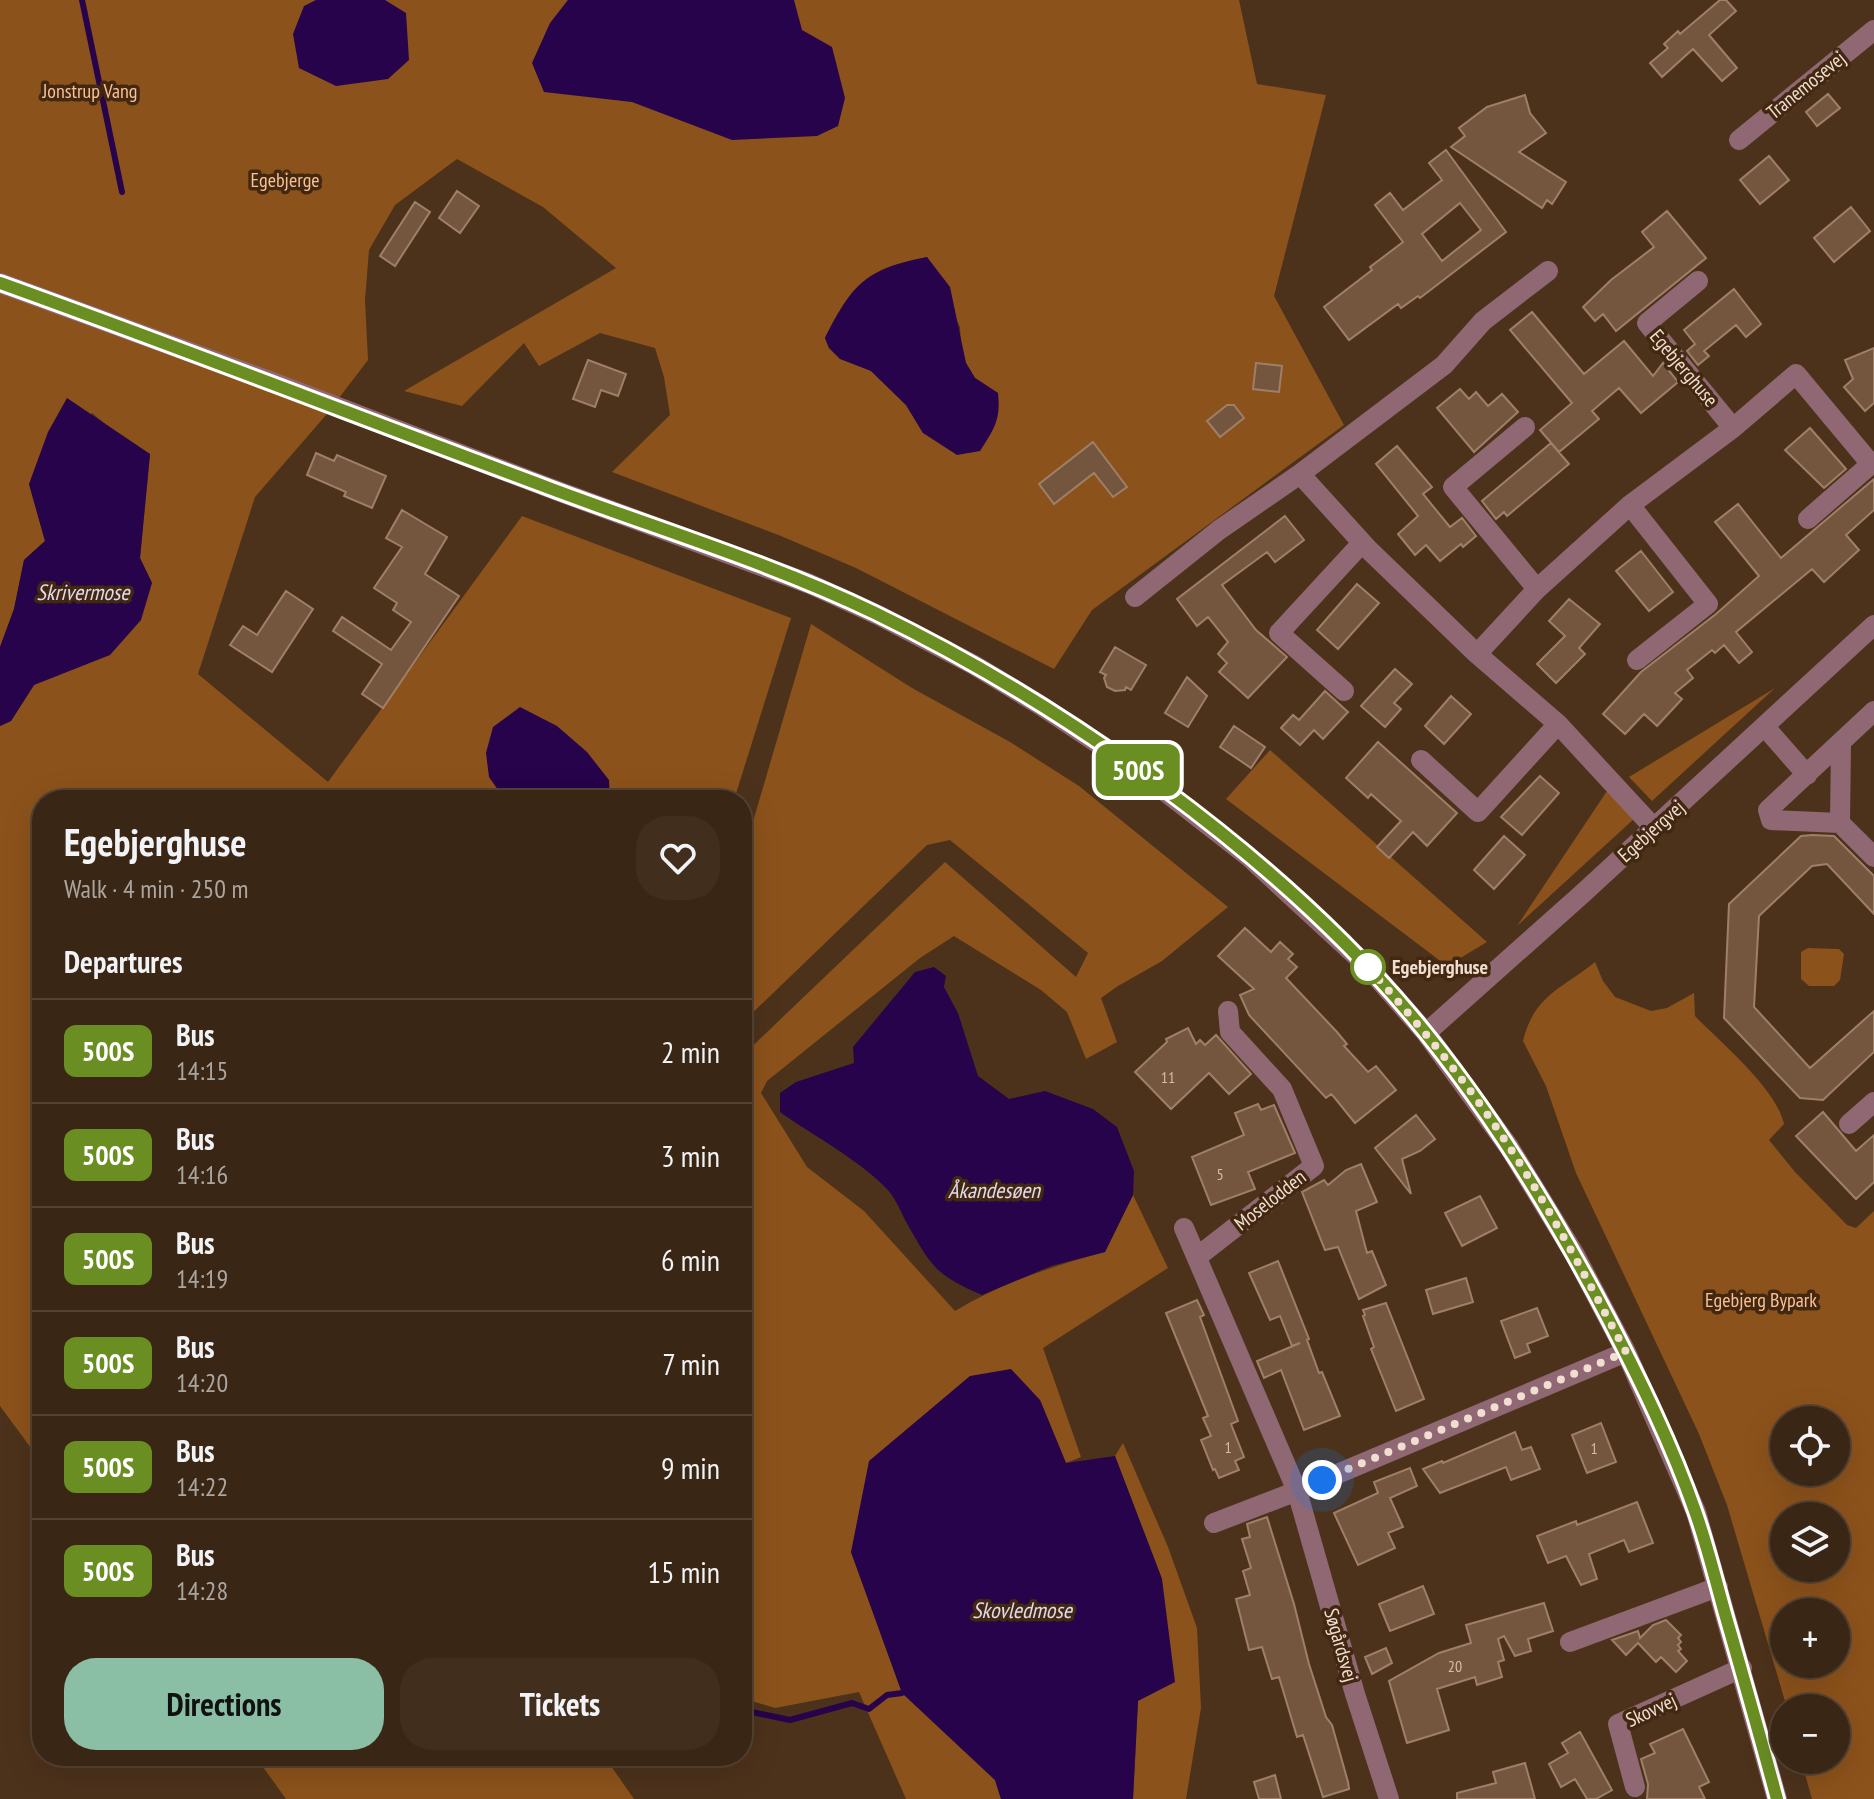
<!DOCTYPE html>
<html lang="en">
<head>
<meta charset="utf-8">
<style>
  :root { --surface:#3a2614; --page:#412e1d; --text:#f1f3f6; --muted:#aba5a0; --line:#544334; --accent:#8abfa5 }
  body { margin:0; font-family:"PT Sans Narrow",sans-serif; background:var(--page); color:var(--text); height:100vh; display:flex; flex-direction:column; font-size:30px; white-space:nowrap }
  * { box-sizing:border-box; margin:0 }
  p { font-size:26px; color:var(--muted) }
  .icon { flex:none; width:44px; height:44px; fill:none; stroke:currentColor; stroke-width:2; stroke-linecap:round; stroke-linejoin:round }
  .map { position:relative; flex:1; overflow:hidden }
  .side { position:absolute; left:32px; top:790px; width:720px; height:976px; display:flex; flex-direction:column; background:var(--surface); border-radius:32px; box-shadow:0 8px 32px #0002,0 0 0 2px var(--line) }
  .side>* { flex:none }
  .badge { padding:0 16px; border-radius:12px; font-size:28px; line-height:52px }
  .fabs { position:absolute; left:1770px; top:1406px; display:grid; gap:16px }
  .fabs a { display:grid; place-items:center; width:80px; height:80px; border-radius:50%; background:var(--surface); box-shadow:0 8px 32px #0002,0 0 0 2px var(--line); font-size:40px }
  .you { position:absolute; width:40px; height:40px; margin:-20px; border:6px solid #fff; border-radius:50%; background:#1a73e8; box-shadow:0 0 0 12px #1a73e833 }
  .map>.badge { position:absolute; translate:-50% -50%; box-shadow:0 0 0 4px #fff }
  h2 { padding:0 32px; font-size:30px; line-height:72px }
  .round { display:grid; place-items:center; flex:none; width:84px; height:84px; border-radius:32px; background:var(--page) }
  .overview { display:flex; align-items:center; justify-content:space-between; height:136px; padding:0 32px }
  h1 { font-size:38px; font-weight:600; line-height:60px }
  .cta { display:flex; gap:16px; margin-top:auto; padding:16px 32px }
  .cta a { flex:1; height:92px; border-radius:32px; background:var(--accent); color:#111; font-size:32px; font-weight:600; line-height:92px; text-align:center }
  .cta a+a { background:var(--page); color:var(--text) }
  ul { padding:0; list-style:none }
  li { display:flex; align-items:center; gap:24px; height:104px; padding:0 32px; border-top:2px solid var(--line) }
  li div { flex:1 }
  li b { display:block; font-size:30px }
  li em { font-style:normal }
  li .badge { min-width:88px; font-weight:700; text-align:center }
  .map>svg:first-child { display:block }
  .green { fill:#8c521b; fill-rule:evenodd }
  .water { fill:#26034a }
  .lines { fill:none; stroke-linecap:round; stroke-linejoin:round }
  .stream { stroke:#26034a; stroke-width:6 }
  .building { fill:#74563e; stroke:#9f7f67; stroke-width:2; fill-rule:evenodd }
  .minor { stroke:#8f6874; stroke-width:20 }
  .line-casing { stroke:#fff; stroke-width:18 }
  .line { stroke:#6b8e23; stroke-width:12 }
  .walk { stroke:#f0ded1; stroke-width:8; stroke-dasharray:0 14.4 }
  .stop-dot { fill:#fff; stroke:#6b8e23; stroke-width:4 }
  .labels { text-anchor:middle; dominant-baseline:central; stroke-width:7; stroke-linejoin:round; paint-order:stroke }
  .number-label { font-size:16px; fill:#d1bcac }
  .street-label { font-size:20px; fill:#f0ded1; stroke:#422811 }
  .park-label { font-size:20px; fill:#fac194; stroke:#422811 }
  .stop-label { font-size:20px; font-weight:bold; fill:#f0ded1; stroke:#422811; text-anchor:start }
  .water-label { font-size:22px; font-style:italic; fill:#e0daef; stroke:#422811 }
</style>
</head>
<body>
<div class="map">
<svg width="1874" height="1799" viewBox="0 0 1874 1799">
  <rect width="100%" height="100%" fill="#4d321b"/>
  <path class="green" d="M0,0H1239L1257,84L1326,95L1274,296L1344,425L1092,610L1054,669L856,568L781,536L612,472L670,415L664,377L655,348L600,333L539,366L524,343L462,406L404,391L616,268L543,207L457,159L395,205L369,250L365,300L368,360L326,415L255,497L198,674L328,782L522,516L791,618L734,800H42V1463L0,1406V726L11,721L34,685L152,583L140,558L150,454L116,433L92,413L29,484L45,541L24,560L14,609L0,647ZM927,257L960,327L961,346L966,363L975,378L998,393L980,451L967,452L923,433L906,405L871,371L829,348L825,338C853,283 866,269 927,257Z
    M811,624L912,688L1010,742L1079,786L1228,907L1162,961L1118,986L1101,998L1117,1042L1086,1059L1067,1012L1041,990L954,936L920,958L767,1081L761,1093L807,1167L864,1211L955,1311C1001,1283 1053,1266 1105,1252L1133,1195L1168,1268L1043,1348L1081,1457L1066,1463L1040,1400L851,1552L902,1693L995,1780L1001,1799H906L859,1692L775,1708L742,1698V1056L945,862L1076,977L1088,953L950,840L927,845L742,1023V859Z
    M1775,688L1652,801L1629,777Z
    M1270,750L1487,942L1447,966L1226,799Z
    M1607,791L1635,818L1517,926Z
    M1808,948L1839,949L1844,954L1840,980L1834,986H1809L1801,979V952Z
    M1595,962L1603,981L1615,997L1651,1011L1667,1008L1694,993L1695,1016C1721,1043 1776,1088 1784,1124L1769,1140L1795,1172L1847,1225L1856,1228L1874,1211V1799H1812L1801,1760H1836V1708H1787L1727,1505L1699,1434L1576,1173L1546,1086L1523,1041C1534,995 1562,989 1595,962ZM1784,1420H1836V1472H1784ZM1784,1516H1836V1568H1784ZM1784,1612H1836V1664H1784Z
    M1123,1443L1168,1547L1197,1628L1201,1708L1186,1799H1133L1138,1701L1162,1579L1115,1456Z
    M255,1756H604L634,1799H286Z"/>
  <path class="water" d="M316,0H385L406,13L409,60L388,79L336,86L299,68L293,34L304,6Z
    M568,0H794L802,30L832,47L845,98L838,126L817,136L732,140L632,102L544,92L532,63L550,23Z
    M927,257L950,287L966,363L975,378L998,393C1001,420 994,429 980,451L957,455L923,433L906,405L871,371L840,359L829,348L825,338C853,283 866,269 927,257Z
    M67,398L150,454L140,558L152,583L141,620L110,655L34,685L11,721L0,726V647L14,609L24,560L45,541L29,484L48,432Z
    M520,707L557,726L587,752L609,780L610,800H505L489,777L486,753L493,727Z
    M934,967L946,976L944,987L958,1013L978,1076L1009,1099L1045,1091L1093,1109L1117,1127L1134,1171L1133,1195L1105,1252L1051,1266L982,1295C933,1274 931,1265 905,1220C900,1209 894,1196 886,1188C855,1157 815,1137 780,1112V1093L796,1082L854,1063L853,1047L915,972Z
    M1011,1369L1040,1400L1066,1463L1115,1456L1162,1579L1175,1682L1138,1701L1133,1799H1001L995,1780L902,1693L851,1552L869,1461L970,1376Z"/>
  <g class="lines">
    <path class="stream" d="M82,0L122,192
      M742,1710L790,1720L852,1703L869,1709L887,1695L902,1693"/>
  </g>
  <path class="building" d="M1720,0H1726L1736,11L1709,35L1737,68L1722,81L1693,49L1662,77L1650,63L1668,48L1664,44L1678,31L1680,34Z
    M1828,94L1840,108L1817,126L1806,112Z
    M1525,95L1530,113L1546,133L1519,152L1566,182L1552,204L1547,200L1542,208L1451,147L1465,136L1459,128L1487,107Z
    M1446,150L1506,232L1420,298L1418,296L1401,308L1398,304L1349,340L1324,307L1372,270L1370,267L1403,242L1375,205L1390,193L1403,210L1442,180L1429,163ZM1460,203L1481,230L1442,261L1422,234Z
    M1769,156L1789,180L1760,204L1740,180Z
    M457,191L479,206L460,233L439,218Z
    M415,202L430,212L395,266L380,256Z
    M1851,207L1870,231L1834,262L1814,238Z
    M1667,211L1706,258L1616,331L1603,314L1595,321L1583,307L1611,280L1654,247L1642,232Z
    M1734,289L1761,324L1746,337L1736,325L1704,351L1709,356L1698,365L1687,351L1695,344L1684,330Z
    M1532,312L1584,374L1624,341L1653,376L1663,363L1678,382L1641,413L1619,388L1592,411L1599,419L1559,452L1540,430L1572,403L1510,330Z
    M1874,348V403L1865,411L1844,387L1853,379L1845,360Z
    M588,360L626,374L618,396L601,390L595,407L573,399Z
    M1256,363L1282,366L1279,392L1253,389Z
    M1460,389L1469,399L1476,392L1488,406L1502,394L1518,412L1474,452L1437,408Z
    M1227,405H1234L1244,418L1220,437L1207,421Z
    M1810,428L1846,469L1824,488L1785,450Z
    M1093,442L1127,487L1113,497L1094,473L1054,504L1039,484Z
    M1551,443L1569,464L1507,516L1504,512L1496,519L1482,501Z
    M1397,446L1432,487L1423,494L1450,527L1462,518L1476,536L1463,547L1461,544L1440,561L1426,545L1415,555L1398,534L1418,516L1376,464Z
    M316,453L334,461L337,455L386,476L372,508L344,496L346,492L307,475Z
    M1874,479V510L1846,535L1859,550L1824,582L1812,569L1736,632L1752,652L1739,663L1724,645L1715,653L1712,650L1687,670L1693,678L1675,693L1682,699L1657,726L1644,714L1625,734L1603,714L1641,672L1716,614L1759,576L1715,522L1738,504L1781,558Z
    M402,510L447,537L425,574L459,596L383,708L362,694L382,664L333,631L342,617L391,650L411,622L393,610L397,603L374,588L402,547L386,538Z
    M1285,516L1304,540L1275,562L1267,552L1222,585L1256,630L1287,657L1248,698L1219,672L1227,663L1218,654L1228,642L1208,617L1197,626L1177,599Z
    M1641,551L1673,592L1649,611L1616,571Z
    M1357,584L1379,603L1338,649L1317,630Z
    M286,591L313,609L272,672L230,645L243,626L257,635Z
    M1569,599L1600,624L1579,648L1585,654L1556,683L1537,664L1565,636L1549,621Z
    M1115,647L1146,665L1131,690L1126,687L1125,690L1115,691L1107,687L1104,678L1106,675L1100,672Z
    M1395,669L1412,684L1394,703L1401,709L1385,727L1361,706Z
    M1187,677L1207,696L1188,727L1165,713Z
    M1325,691L1348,712L1323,739L1314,730L1300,745L1281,728L1293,715L1299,720Z
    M1451,696L1471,714L1444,744L1425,726Z
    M1234,726L1265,747L1251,768L1220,747Z
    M1378,742L1457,813L1427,846L1413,832L1389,858L1377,847L1401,821L1371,794L1368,798L1346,778Z
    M1540,776L1559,793L1522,835L1501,817Z
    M1812,835L1834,836L1874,876V914L1827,864L1812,866L1759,916L1754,1007L1810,1068L1874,1011V1052L1823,1100L1800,1098L1724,1018L1729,904L1801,836Z
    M1504,836L1525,855L1494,889L1474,870Z
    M1245,928L1271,952L1280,942L1293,954L1288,959L1297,967L1286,978L1337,1032L1347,1044L1344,1046L1368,1072L1376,1066L1396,1090L1355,1123L1334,1097L1331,1094L1326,1098L1249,1015L1240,995L1254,989L1218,956Z
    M1188,1028L1196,1044L1200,1040L1205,1045L1216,1035L1251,1074L1229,1094L1209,1073L1171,1109L1135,1072L1167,1042L1166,1039Z
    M1258,1104L1261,1110L1274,1105L1295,1153L1248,1172L1255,1189L1211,1205L1192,1157L1244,1135L1235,1113Z
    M1823,1112L1856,1151L1874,1135V1182L1856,1199L1796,1136Z
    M1416,1115L1435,1139L1420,1151L1402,1159L1411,1194L1375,1148Z
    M1361,1164L1377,1202L1356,1211L1367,1253L1372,1251L1386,1285L1359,1299L1338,1247L1325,1250L1302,1192L1324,1180L1328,1185L1346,1170Z
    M1480,1196L1497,1228L1462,1246L1445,1213Z
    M1278,1261L1309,1339L1307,1340L1319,1373L1322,1372L1340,1416L1304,1430L1281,1370L1264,1378L1257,1361L1300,1343L1292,1346L1280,1316L1270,1320L1249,1273Z
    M1466,1278L1473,1302L1433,1314L1426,1290Z
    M1197,1300L1204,1315L1200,1317L1238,1421L1231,1424L1244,1457L1235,1461L1239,1470L1219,1478L1215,1469L1213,1470L1201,1440L1211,1436L1203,1418L1208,1416L1166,1313Z
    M1386,1303L1424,1399L1396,1411L1371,1349L1374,1347L1363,1316L1365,1315L1363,1310Z
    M1537,1308L1548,1336L1527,1344L1530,1352L1515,1358L1501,1321Z
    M1601,1423L1616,1462L1587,1473L1572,1435Z
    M1515,1432L1522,1450L1531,1447L1540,1469L1511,1480L1506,1467L1440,1493L1423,1469L1442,1461L1443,1463Z
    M1410,1468L1417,1486L1390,1498L1403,1527L1388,1533L1395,1548L1358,1565L1334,1513L1378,1493L1374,1482Z
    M1637,1502L1653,1543L1629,1552L1624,1540L1589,1554L1597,1579L1581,1585L1566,1556L1548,1563L1537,1536L1576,1521L1577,1525Z
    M1267,1517L1294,1604L1309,1664L1326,1717L1332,1725L1348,1782L1349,1789L1323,1797L1303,1735L1297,1737L1279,1677L1272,1679L1262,1647L1249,1650L1236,1599L1250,1595L1243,1571L1251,1568L1242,1539L1250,1537L1247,1524Z
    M1423,1586L1434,1614L1390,1631L1379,1604Z
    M1544,1603L1553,1631L1528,1639L1531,1651L1515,1656L1504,1636L1498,1639L1504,1660L1498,1662L1502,1677L1477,1685L1475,1677L1437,1689L1449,1730L1407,1743L1389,1681L1439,1653L1471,1643L1466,1625Z
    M1666,1620L1681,1635L1678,1638L1681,1642L1678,1645L1681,1649L1678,1651L1687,1661L1676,1672L1661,1657L1656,1662L1638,1643L1626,1655L1612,1640L1638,1631L1640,1638L1653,1625Z
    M1386,1648L1392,1663L1372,1674L1365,1657Z
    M1683,1729L1709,1782L1699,1787L1705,1799H1647L1648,1784L1641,1759L1655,1753L1650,1744Z
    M1580,1732L1612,1790L1596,1799H1587L1575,1779L1561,1787L1549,1764L1568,1753L1562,1743Z
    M1525,1763L1535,1799H1457V1793L1496,1783L1493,1772Z
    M1275,1775L1281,1799H1259L1254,1782Z"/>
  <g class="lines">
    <path class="minor" d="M1739,140L1874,30
      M1698,281L1647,323L1733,428
      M0,283L272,382L547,487L810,584L880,616L974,665L1040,705L1135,768L1248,856L1366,965L1426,1033L1509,1147L1575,1255L1626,1352L1696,1512L1777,1799
      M1525,427L1453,487L1537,589
      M1300,474L1368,549L1477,654L1558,724L1654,828
      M1630,505L1708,604L1637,660
      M1135,597L1219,530L1300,474L1444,365L1483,321L1548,271
      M1477,654L1537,589L1630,505L1733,428L1796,374L1871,464L1808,519
      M1344,691L1279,633L1362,543
      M1874,711L1768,810L1771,820L1840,823L1874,857
      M1765,727L1807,775
      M1421,760L1478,812L1558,724
      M1840,823L1841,742
      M1426,1033L1581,895L1874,625
      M1849,1124L1874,1102
      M1184,1228L1297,1491L1355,1694L1389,1799
      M1197,1257L1314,1166L1282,1089L1230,1032L1228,1011
      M1214,1523L1297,1491L1626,1352
      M1570,1642L1718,1587
      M1635,1787L1618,1724L1742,1668"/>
  </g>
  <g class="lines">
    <defs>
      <path id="line" d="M0,283C184,349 366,420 549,488C658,529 771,563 875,613C1065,705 1275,854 1411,1015C1489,1108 1552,1211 1608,1318C1640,1380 1672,1445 1695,1511C1709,1550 1718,1591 1730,1631C1746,1687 1762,1743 1777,1799"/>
    </defs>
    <use href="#line" class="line-casing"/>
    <use href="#line" class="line"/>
    <path class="walk" d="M1322,1480L1626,1352C1589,1283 1553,1214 1510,1148C1468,1083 1418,1023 1366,965L1368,967"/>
  </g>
  <circle class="stop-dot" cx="1368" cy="967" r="16"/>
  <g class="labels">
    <g class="number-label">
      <text x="1168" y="1077">11</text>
      <text x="1220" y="1174">5</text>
      <text x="1228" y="1447">1</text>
      <text x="1594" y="1448">1</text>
      <text x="1455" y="1666">20</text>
    </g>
    <g class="street-label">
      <text transform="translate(1806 85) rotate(-39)">Tranemosevej</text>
      <text transform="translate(1684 368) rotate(50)">Egebjerghuse</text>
      <text transform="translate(1651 831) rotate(-42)">Egebjergvej</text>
      <text transform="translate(1270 1200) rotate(-38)">Moselodden</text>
      <text transform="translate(1341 1645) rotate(74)">Søgårdsvej</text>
      <text transform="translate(1651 1710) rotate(-25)">Skovvej</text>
    </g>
    <g class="park-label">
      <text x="90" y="91">Jonstrup Vang</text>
      <text x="285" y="180">Egebjerge</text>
      <text x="1761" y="1300">Egebjerg Bypark</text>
    </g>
    <g class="stop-label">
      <text x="1392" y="967">Egebjerghuse</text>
    </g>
    <g class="water-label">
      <text x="83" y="592">Skrivermose</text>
      <text x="994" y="1190">Åkandesøen</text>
      <text x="1022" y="1610">Skovledmose</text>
    </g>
  </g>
</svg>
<div class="fabs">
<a><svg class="icon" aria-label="locate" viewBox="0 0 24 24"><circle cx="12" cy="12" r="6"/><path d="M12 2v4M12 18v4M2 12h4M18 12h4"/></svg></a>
<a><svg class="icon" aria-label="layers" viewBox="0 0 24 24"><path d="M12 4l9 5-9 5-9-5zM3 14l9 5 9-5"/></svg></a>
<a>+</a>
<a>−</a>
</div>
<div class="you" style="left:1322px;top:1480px"></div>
<b class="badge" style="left:1138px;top:770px;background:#6b8e23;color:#fff">500S</b>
<section class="side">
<div class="overview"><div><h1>Egebjerghuse</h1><p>Walk · 4 min · 250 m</p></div><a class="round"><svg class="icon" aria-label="heart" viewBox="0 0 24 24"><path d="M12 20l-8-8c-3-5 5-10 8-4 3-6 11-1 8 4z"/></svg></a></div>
<h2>Departures</h2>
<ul>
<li><span class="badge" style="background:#6b8e23;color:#fff">500S</span><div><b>Bus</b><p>14:15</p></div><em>2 min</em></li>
<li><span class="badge" style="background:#6b8e23;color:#fff">500S</span><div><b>Bus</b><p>14:16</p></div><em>3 min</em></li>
<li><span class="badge" style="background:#6b8e23;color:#fff">500S</span><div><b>Bus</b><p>14:19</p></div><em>6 min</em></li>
<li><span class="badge" style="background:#6b8e23;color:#fff">500S</span><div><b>Bus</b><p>14:20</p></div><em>7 min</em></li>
<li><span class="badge" style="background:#6b8e23;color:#fff">500S</span><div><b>Bus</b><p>14:22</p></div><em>9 min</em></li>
<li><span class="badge" style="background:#6b8e23;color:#fff">500S</span><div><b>Bus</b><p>14:28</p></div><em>15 min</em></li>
</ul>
<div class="cta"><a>Directions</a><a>Tickets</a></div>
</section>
</div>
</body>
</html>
